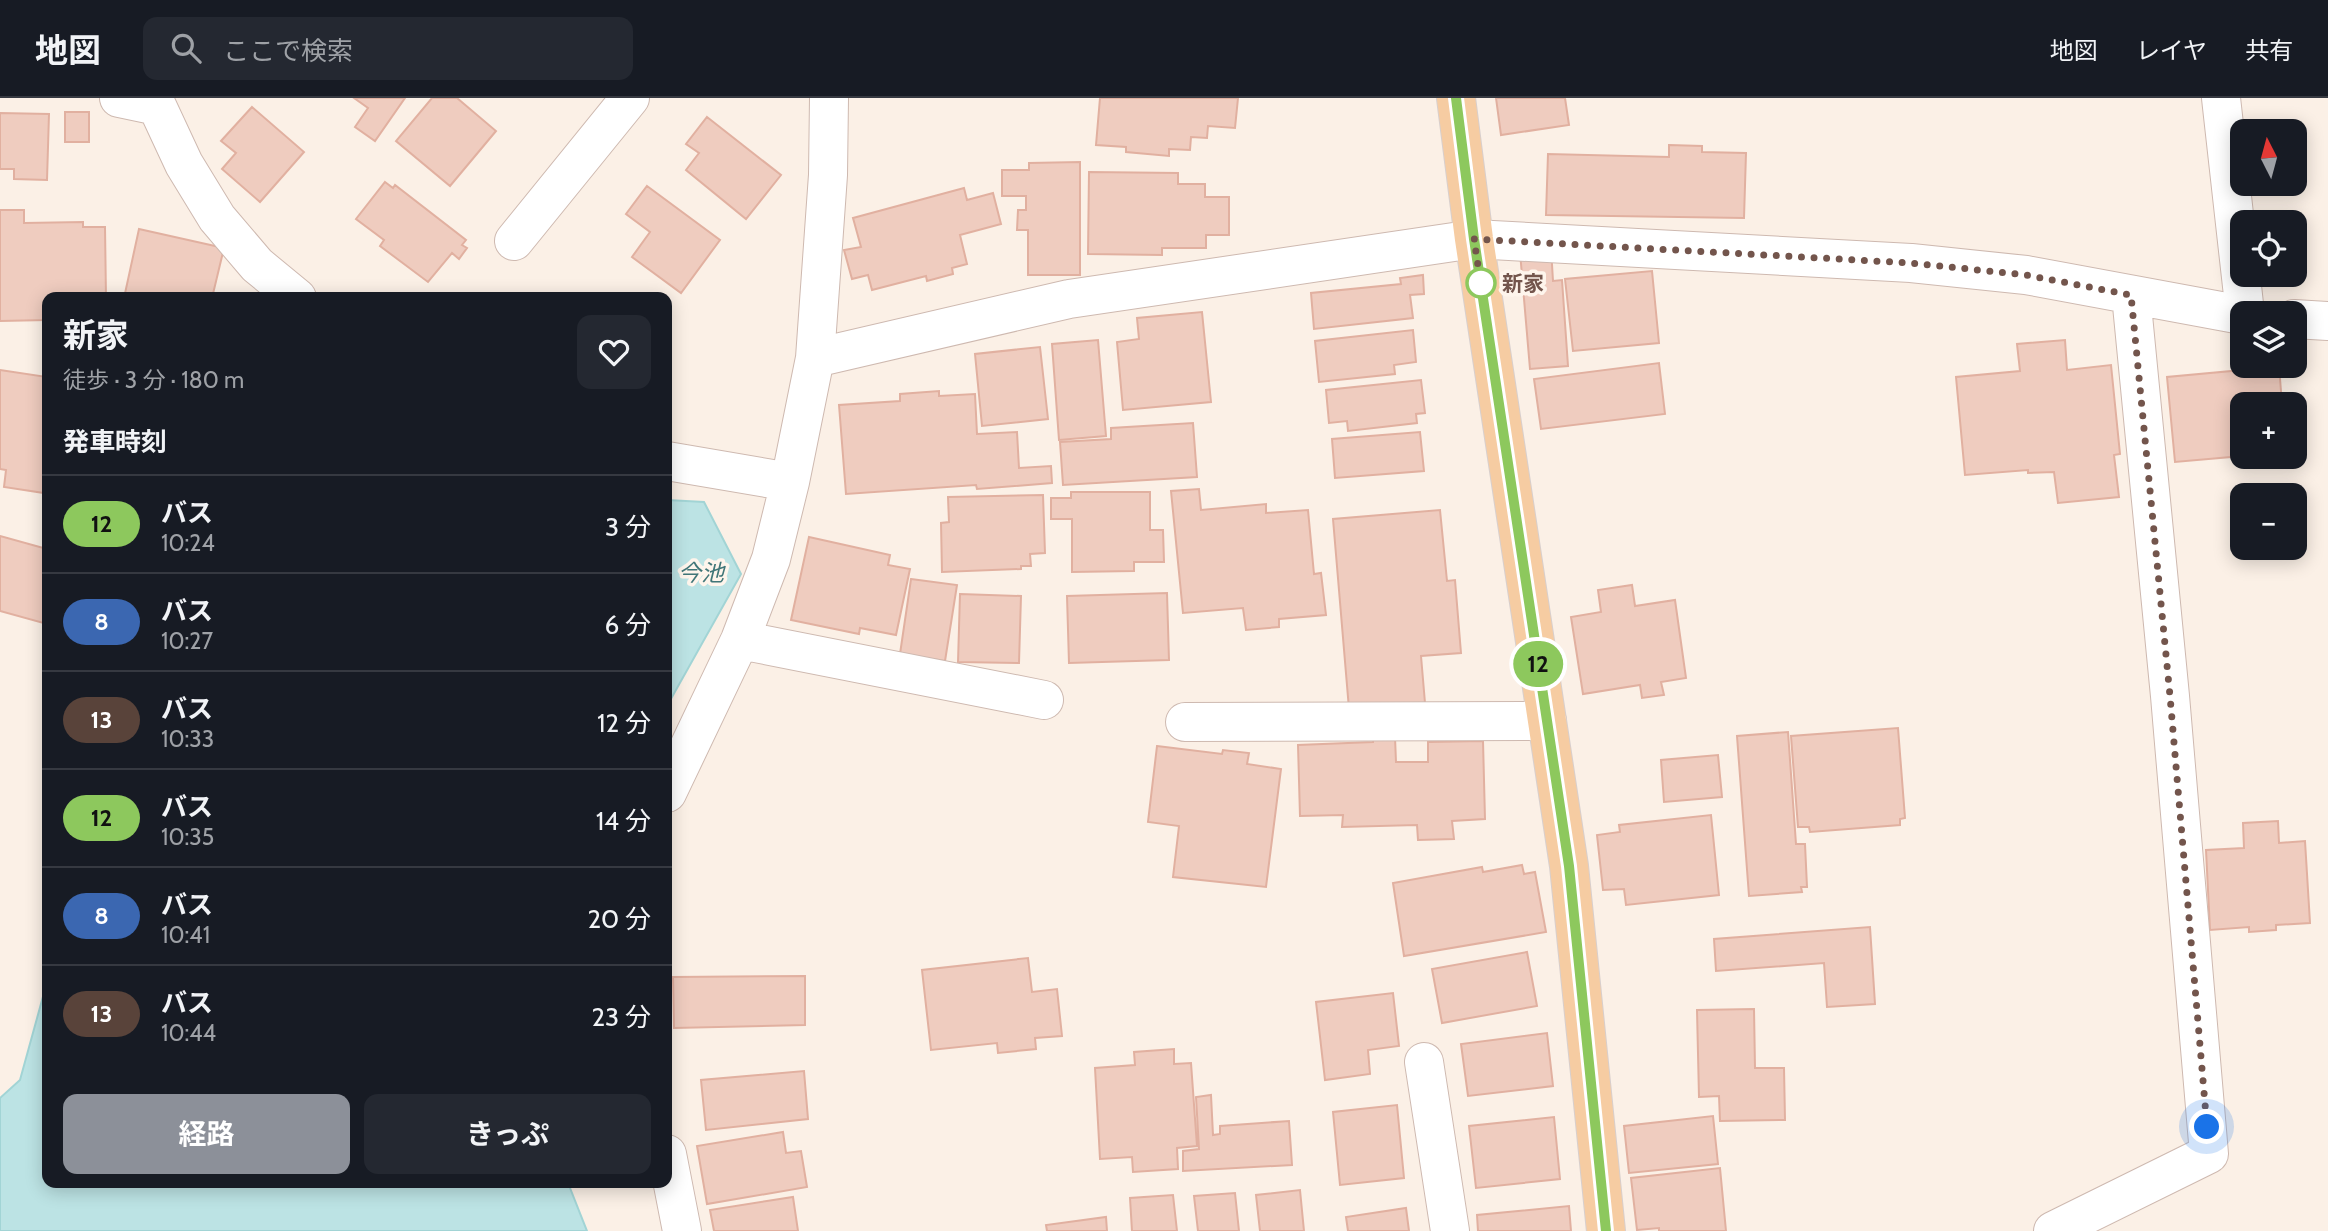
<!DOCTYPE html>
<html lang="ja">
<head>
<meta charset="utf-8">
<style>
  :root { --surface:#171b24; --page:#242831; --text:#f1f3f6; --muted:#9ea1a6; --line:#363941; --accent:#8c9099 }
  body { margin:0; font-family:Cabin,"Noto Sans JP",sans-serif; background:var(--page); color:var(--text); height:100vh; display:flex; flex-direction:column; font-size:26px; white-space:nowrap }
  * { box-sizing:border-box; margin:0 }
  p { font-size:23px; color:var(--muted) }
  .icon { flex:none; width:38px; height:38px; fill:none; stroke:currentColor; stroke-width:2; stroke-linecap:round; stroke-linejoin:round }
  .map { position:relative; flex:1; overflow:hidden }
  .side { position:absolute; left:42px; top:194px; width:630px; height:896px; display:flex; flex-direction:column; background:var(--surface); border-radius:14px; box-shadow:0 4px 18px #0003 }
  .side>* { flex:none }
  .badge { padding:0 14px; border-radius:23px; font-size:24px; line-height:46px }
  .needle { width:46px; rotate:354deg }
  .buttons { position:absolute; left:2230px; top:21px; display:grid; gap:14px }
  .buttons a { display:grid; place-items:center; width:77px; height:77px; border-radius:14px; background:var(--surface); box-shadow:0 4px 18px #0003; font-size:35px }
  .you { position:absolute; width:35px; height:35px; margin:-18px; border:5px solid #fff; border-radius:50%; background:#1a73e8; box-shadow:0 0 0 10px #1a73e833 }
  .map>.badge { position:absolute; translate:-50% -50%; box-shadow:0 0 0 4px #fff }
  h2 { padding:0 21px; font-size:26px; line-height:63px }
  .round { display:grid; place-items:center; flex:none; width:74px; height:74px; border-radius:14px; background:var(--page) }
  .head { display:flex; align-items:center; justify-content:space-between; height:119px; padding:0 21px }
  h1 { font-size:33px; font-weight:700; line-height:52px }
  .cta { display:flex; gap:14px; margin-top:auto; padding:14px 21px }
  .cta a { flex:1; height:80px; border-radius:14px; background:var(--accent); color:#fff; font-size:28px; font-weight:700; line-height:80px; text-align:center }
  .cta a+a { background:var(--page); color:var(--text) }
  ul { padding:0; list-style:none }
  li { display:flex; align-items:center; gap:21px; height:98px; padding:0 21px; border-top:2px solid var(--line) }
  li div { flex:1 }
  li b { display:block; font-size:26px }
  li em { font-style:normal }
  li .badge { min-width:77px; font-weight:700; text-align:center }
  header { display:flex; align-items:center; gap:42px; box-sizing:border-box; height:98px; padding:0 35px; background:var(--surface); border-bottom:2px solid var(--line) }
  header strong { font-size:33px }
  nav { display:flex; gap:38px; margin-inline-start:auto; font-size:24px }
  .search { width:490px; height:63px; background:var(--page); display:flex; align-items:center; gap:18px; box-sizing:border-box; padding:0 24px; border-radius:14px; color:var(--muted); font-size:26px }
  .map>svg:first-child { display:block }
  .water { fill:#bce3e4; stroke:#a2d4d5; stroke-width:2 }
  .building { fill:#efccbf; stroke:#e1b0a0; stroke-width:2 }
  .lines { fill:none; stroke-linecap:round; stroke-linejoin:round }
  .minor-casing { stroke:#ceb9b0; stroke-width:40 }
  .major-casing { stroke:#d8cfcd; stroke-width:40 }
  .minor { stroke:#fff; stroke-width:38 }
  .major { stroke:#f6cca2; stroke-width:38 }
  .line-casing { stroke:#fff; stroke-width:16 }
  .line { stroke:#8dc85d; stroke-width:10 }
  .walk { stroke:#73554c; stroke-width:7; stroke-dasharray:0 12.6 }
  .stop-dot { fill:#fff; stroke:#8dc85d; stroke-width:3.5 }
  .labels { text-anchor:middle; dominant-baseline:central; stroke-width:7; stroke-linejoin:round; paint-order:stroke }
  .stop-label { font-size:21px; font-weight:bold; fill:#73554c; stroke:#fef5ec; text-anchor:start }
  .water-label { font-size:23px; font-style:italic; fill:#407678; stroke:#fef5ec }
</style>
</head>
<body>
<header>
<strong>地図</strong>
<div class="search"><svg class="icon" aria-label="search" viewBox="0 0 24 24"><circle cx="10" cy="10" r="6"/><path d="M15 15l6 6"/></svg>ここで検索</div>
<nav><a>地図</a><a>レイヤ</a><a>共有</a></nav>
</header>
<div class="map">
<svg width="2328" height="1133" viewBox="0 0 2328 1133">
  <rect width="100%" height="100%" fill="#fbf0e6"/>
  <path class="water" d="M667,402L704,404L741,476L667,608Z
    M47,884V1085H568L587,1133H0V1000L20,982Z"/>
  <path class="building" d="M354,0H405L375,43L355,29L368,10Z
    M432,0H457L496,33L450,88L396,43Z
    M1100,0H1238L1235,30L1208,28L1207,40L1191,39L1190,52L1169,51V58L1126,54V49L1096,47Z
    M1496,0H1565L1569,27L1501,37Z
    M252,9L304,54L260,104L222,71L236,55L221,43Z
    M65,14H89V44H65Z
    M0,15L49,16L47,82L14,81V71H0Z
    M707,19L781,77L746,121L686,72L699,55L686,46Z
    M1669,47L1702,48V54L1746,55L1744,120L1546,117L1548,56L1669,59Z
    M1080,64V177H1028V132H1017L1018,112H1026V98H1002V72H1029V65Z
    M1089,74L1178,75V86H1205V99H1229V137H1206V150H1162V157L1088,156Z
    M385,84L393,90L395,87L466,142L462,147L467,150L459,161L452,155L428,184L380,148L384,142L356,121Z
    M647,88L720,142L681,195L632,159L650,134L626,116Z
    M964,90L967,102L993,95L1001,126L960,137L967,166L952,170L953,176L927,183L926,178L872,192L868,177L852,181L844,152L861,149L853,120Z
    M0,112H24V125L83,124V129H105L106,200H47V222L0,223Z
    M139,131L224,150L212,200H124Z
    M1551,150L1553,183L1562,182L1568,268L1530,271L1520,154Z
    M1652,173L1659,245L1573,253L1565,181Z
    M1423,177L1424,196L1410,197L1413,220L1314,231L1311,195L1401,186L1400,180Z
    M1202,214L1211,304L1123,312L1117,244L1139,241L1137,220Z
    M1413,232L1416,264L1394,267L1395,276L1319,284L1315,243Z
    M1098,242L1106,338L1059,342L1052,246Z
    M2065,242L2067,272L2111,267L2120,356L2114,357L2119,399L2058,405L2054,374L2028,375V372L1965,377L1956,279L2020,273L2017,246Z
    M1040,249L1048,321L982,328L975,256Z
    M1659,265L1665,316L1541,331L1534,281Z
    M2242,268H2279L2282,306H2242V358L2175,364L2167,279L2242,272Z
    M0,272L47,279V377L44,395L4,389L6,372L0,371Z
    M1421,282L1425,315L1416,316L1417,325L1348,333L1347,323L1329,325L1326,292Z
    M939,293V298L975,296L977,336L1017,334L1019,370L1051,368L1052,385L977,391L976,387L846,396L839,307L900,303V296Z
    M1193,325L1197,379L1063,387L1060,344L1111,341V330Z
    M1420,334L1424,373L1335,380L1332,341Z
    M1199,391L1201,412L1266,406V415L1308,412L1314,476L1321,475L1326,517L1279,521V529L1246,532L1243,510L1183,515L1171,393Z
    M1071,394H1150V432H1163L1164,464H1134V473L1072,474V421H1051V400H1071Z
    M1043,397L1045,455L1030,456L1031,468H1021V471L942,474L941,425L949,424L948,399Z
    M1440,412L1447,483L1455,482L1461,555L1421,558L1425,605L1349,611L1333,421Z
    M0,438L47,451V526L0,513Z
    M809,439L890,457L888,467L910,471L896,537L860,530L859,536L791,522Z
    M911,481L957,487L945,563L900,556Z
    M1632,487L1635,508L1675,502L1686,580L1661,584L1664,597L1642,600L1640,587L1583,596L1571,519L1601,514L1598,492Z
    M1167,495L1169,562L1069,565L1067,498Z
    M960,496L1021,498L1019,565L958,564Z
    M1898,630L1905,720L1900,721V727L1810,734L1809,729H1798L1791,638Z
    M1788,634L1796,746H1805L1807,789H1801L1802,794L1749,798L1737,638Z
    M1373,639H1395L1396,664H1428V644L1483,643L1485,721L1452,723L1454,741L1418,742L1417,727L1342,729L1343,717L1300,718L1298,647L1373,644Z
    M1157,648L1222,656L1223,652L1249,655L1247,666L1281,671L1266,789L1173,779L1179,728L1148,724Z
    M1718,657L1722,699L1664,704L1661,662Z
    M1711,717L1719,797L1626,807L1624,791L1603,792L1597,737L1620,734L1619,727Z
    M2278,723L2279,745L2305,743L2310,825L2276,827V832L2249,834V829L2210,832L2206,752L2244,750L2243,725Z
    M1522,767L1524,776L1535,774L1546,834L1404,858L1393,785L1482,769L1483,774Z
    M1870,829L1875,906L1827,909L1824,865L1716,873L1714,841Z
    M1527,854L1537,908L1442,925L1432,871Z
    M1028,860L1032,894L1057,891L1062,938L1035,940L1036,951L998,955L997,945L931,952L922,872Z
    M805,878V927L674,930L673,879Z
    M1393,895L1399,948L1368,952L1370,976L1325,982L1316,904Z
    M1754,911L1755,970H1784L1785,1022L1720,1023L1719,998L1699,999L1697,912Z
    M1547,935L1553,988L1468,998L1461,946Z
    M1174,951V966L1191,965L1197,1048L1177,1050L1178,1071L1133,1074L1132,1059L1100,1061L1095,970L1135,967L1134,954Z
    M804,973L808,1021L706,1032L701,982Z
    M1211,997L1213,1037L1220,1036V1028L1289,1023L1292,1067L1183,1073V1053L1199,1051L1196,999Z
    M1397,1007L1404,1080L1340,1087L1333,1014Z
    M1713,1018L1718,1066L1629,1075L1624,1028Z
    M1554,1019L1560,1081L1476,1090L1469,1028Z
    M783,1034L786,1055L801,1053L807,1089L707,1106L697,1048Z
    M1720,1070L1726,1133H1659V1130L1637,1132L1631,1080Z
    M1300,1092L1304,1133H1260L1256,1097Z
    M1235,1095L1239,1133H1198L1194,1098Z
    M1173,1097L1177,1133H1132L1130,1100Z
    M793,1099L798,1133H714L710,1112Z
    M1569,1108L1571,1133H1478L1477,1117Z
    M1406,1110L1409,1133H1348L1346,1119Z
    M1106,1119L1107,1133H1047L1046,1127Z"/>
  <g class="lines">
    <defs>
      <path id="minor" d="M119,0L157,8L184,66L217,120L257,167L297,200
        M2221,0L2245,215
        M514,143L630,0
        M2294,221L2328,223
        M815,260L1069,201L1474,141L1911,165L2026,177L2242,217
        M667,363L790,384
        M740,542L1044,602
        M1185,624L1547,623
        M667,695L740,542L771,461L790,384L815,260L828,77L829,0
        M1424,964L1450,1133
        M667,1056L682,1133
        M2053,1133L2209,1056L2170,598L2131,197"/>
      <path id="major" d="M1456,0L1474,141L1569,768L1606,1133"/>
    </defs>
    <use href="#minor" class="minor-casing"/>
    <use href="#major" class="major-casing"/>
    <use href="#minor" class="minor"/>
    <use href="#major" class="major"/>
  </g>
  <g class="lines">
    <defs>
      <path id="line" d="M1456,0L1474,141L1569,768L1606,1133"/>
    </defs>
    <use href="#line" class="line-casing"/>
    <use href="#line" class="line"/>
    <path class="walk" d="M1481,185L1482,194L1474,141L1911,165L2026,177L2131,197L2170,598L2207,1029"/>
  </g>
  <circle class="stop-dot" cx="1481" cy="185" r="14"/>
  <g class="labels">
    <g class="stop-label">
      <text x="1502" y="185">新家</text>
    </g>
    <g class="water-label">
      <text x="701" y="475">今池</text>
    </g>
  </g>
</svg>
<div class="buttons">
<a><svg class="needle" viewBox="-14 -14 28 28"><path d="M0-13l5 13h-10z" fill="#e53935"/><path d="M0 13l5-13h-10z" fill="#9ea1a6"/></svg></a>
<a><svg class="icon" aria-label="locate" viewBox="0 0 24 24"><circle cx="12" cy="12" r="6"/><path d="M12 2v4M12 18v4M2 12h4M18 12h4"/></svg></a>
<a><svg class="icon" aria-label="layers" viewBox="0 0 24 24"><path d="M12 4l9 5-9 5-9-5zM3 14l9 5 9-5"/></svg></a>
<a>+</a>
<a>−</a>
</div>
<div class="you" style="left:2207px;top:1029px"></div>
<b class="badge" style="left:1538px;top:566px;background:#8dc85d;color:#111">12</b>
<section class="side">
<div class="head"><div><h1>新家</h1><p>徒歩 · 3 分 · 180 m</p></div><a class="round"><svg class="icon" aria-label="heart" viewBox="0 0 24 24"><path d="M12 20l-8-8c-3-5 5-10 8-4 3-6 11-1 8 4z"/></svg></a></div>
<h2>発車時刻</h2>
<ul>
<li><span class="badge" style="background:#8dc85d;color:#111">12</span><div><b>バス</b><p>10:24</p></div><em>3 分</em></li>
<li><span class="badge" style="background:#3b67b1;color:#fff">8</span><div><b>バス</b><p>10:27</p></div><em>6 分</em></li>
<li><span class="badge" style="background:#59433a;color:#fff">13</span><div><b>バス</b><p>10:33</p></div><em>12 分</em></li>
<li><span class="badge" style="background:#8dc85d;color:#111">12</span><div><b>バス</b><p>10:35</p></div><em>14 分</em></li>
<li><span class="badge" style="background:#3b67b1;color:#fff">8</span><div><b>バス</b><p>10:41</p></div><em>20 分</em></li>
<li><span class="badge" style="background:#59433a;color:#fff">13</span><div><b>バス</b><p>10:44</p></div><em>23 分</em></li>
</ul>
<div class="cta"><a>経路</a><a>きっぷ</a></div>
</section>
</div>
</body>
</html>
